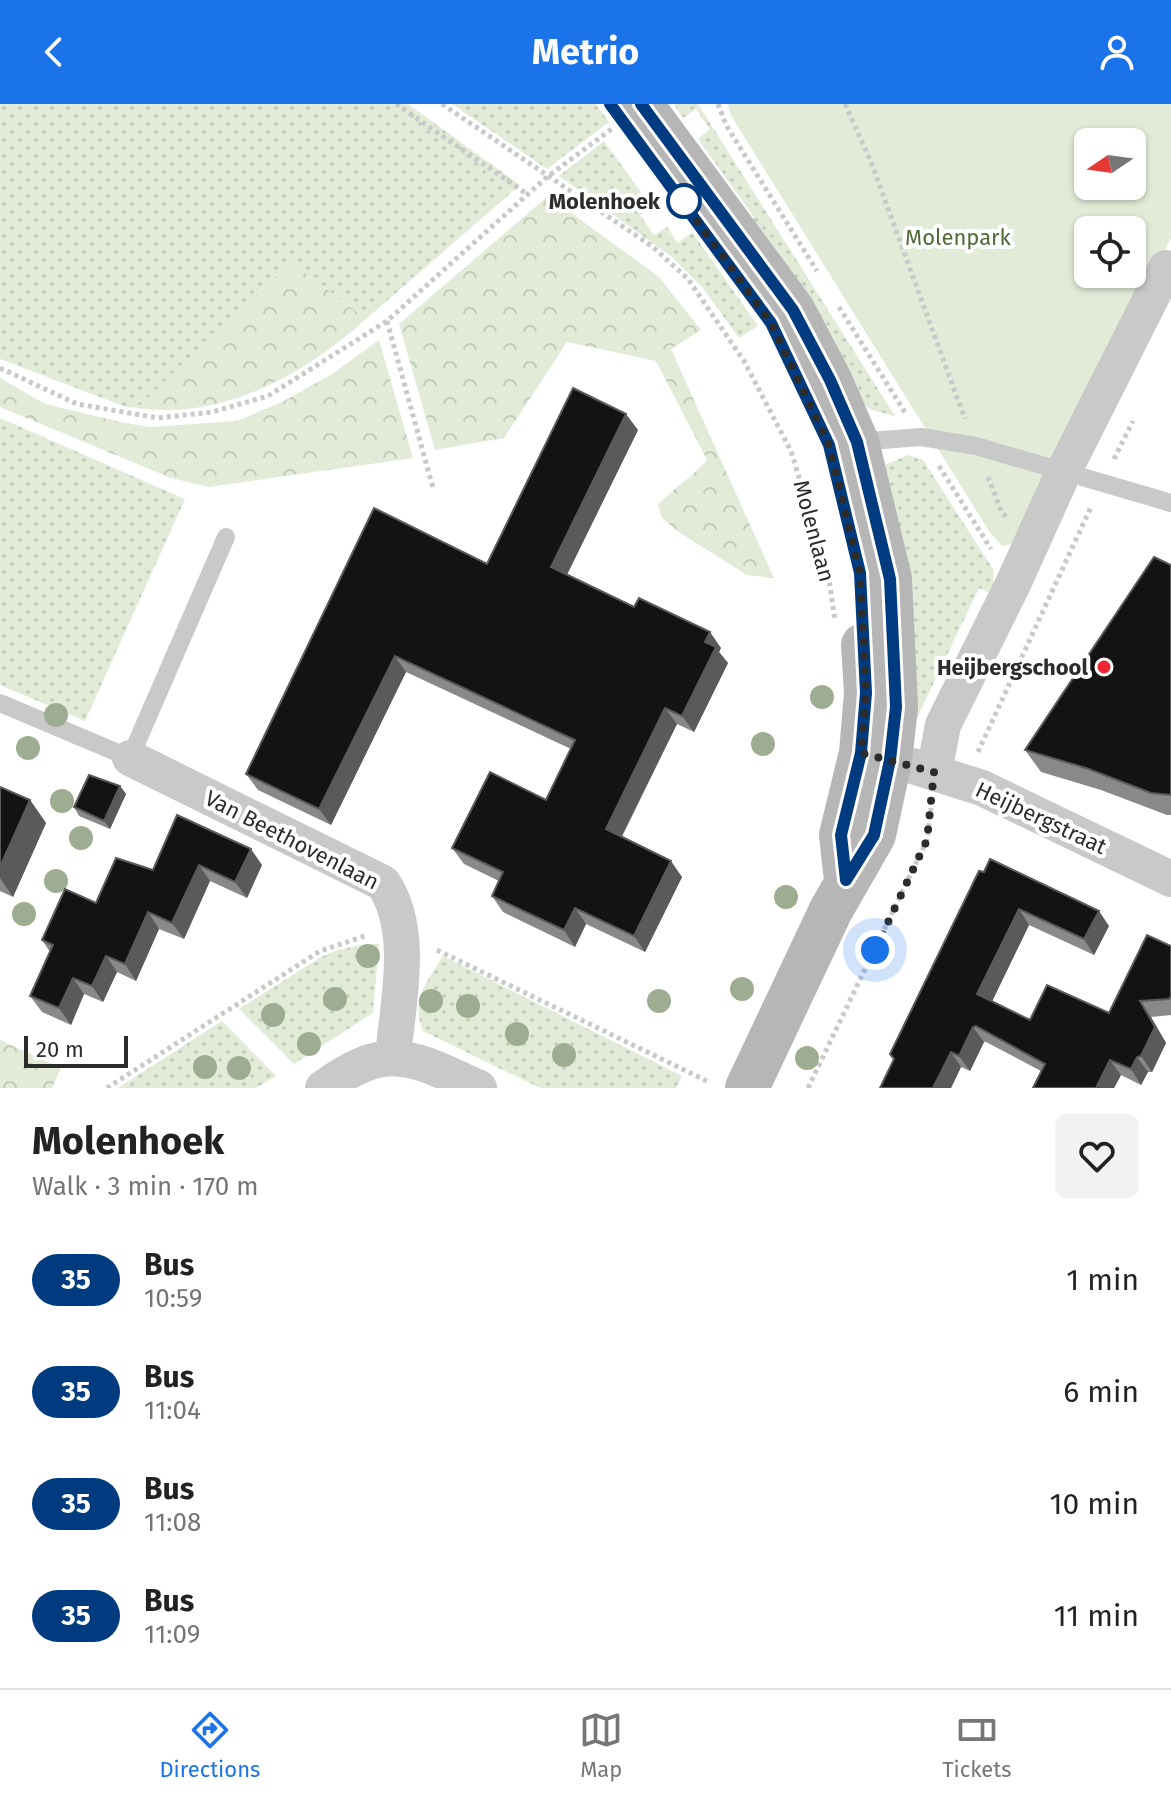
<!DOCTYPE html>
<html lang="en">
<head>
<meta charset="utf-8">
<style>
  :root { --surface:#fff; --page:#f2f2f2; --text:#222; --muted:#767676; --line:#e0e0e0; --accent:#1a73e8 }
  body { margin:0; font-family:"Fira Sans",sans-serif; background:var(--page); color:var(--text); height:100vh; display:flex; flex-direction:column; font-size:30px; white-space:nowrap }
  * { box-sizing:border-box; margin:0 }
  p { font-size:26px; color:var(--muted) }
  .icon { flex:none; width:44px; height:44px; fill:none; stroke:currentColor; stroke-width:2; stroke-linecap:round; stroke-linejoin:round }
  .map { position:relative; height:984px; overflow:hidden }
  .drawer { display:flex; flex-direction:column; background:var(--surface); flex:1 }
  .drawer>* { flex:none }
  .badge { padding:0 16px; border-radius:26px; font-size:28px; line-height:52px }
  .needle { width:52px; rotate:257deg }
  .buttons { position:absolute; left:1074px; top:24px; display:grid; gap:16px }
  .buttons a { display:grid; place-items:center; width:72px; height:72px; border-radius:12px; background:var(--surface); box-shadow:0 2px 6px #0004; font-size:40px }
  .scale { position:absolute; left:24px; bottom:20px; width:104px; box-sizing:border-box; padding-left:8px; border:4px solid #2c2c2c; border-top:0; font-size:22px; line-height:28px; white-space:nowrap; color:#2c2c2c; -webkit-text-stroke:6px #fff; paint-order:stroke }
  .you { position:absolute; width:40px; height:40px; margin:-20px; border:6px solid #fff; border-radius:50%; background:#1a73e8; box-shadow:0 0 0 12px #1a73e833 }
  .map>.badge { position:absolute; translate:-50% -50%; box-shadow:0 0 0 4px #fff }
  .round { display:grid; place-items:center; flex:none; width:84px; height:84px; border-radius:12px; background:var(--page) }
  .headline { display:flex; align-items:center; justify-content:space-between; height:136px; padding:0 32px }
  h1 { font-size:38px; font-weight:700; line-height:60px }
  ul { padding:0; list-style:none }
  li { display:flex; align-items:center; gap:24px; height:112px; padding:0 32px }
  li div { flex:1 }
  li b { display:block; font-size:30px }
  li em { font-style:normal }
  li .badge { min-width:88px; font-weight:700; text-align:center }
  header { display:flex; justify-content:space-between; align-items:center; height:104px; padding:0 32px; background:var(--accent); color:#fff; font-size:36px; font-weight:700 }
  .tabs { display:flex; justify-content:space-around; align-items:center; height:112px; border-top:2px solid var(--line); background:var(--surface); font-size:22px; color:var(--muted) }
  .tabs a { display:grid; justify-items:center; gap:4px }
  .tabs .current { color:var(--accent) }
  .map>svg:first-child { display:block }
  .grass { fill:url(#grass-dots) }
  .forest { fill:url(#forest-crowns) }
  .green { fill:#e2ebd8; fill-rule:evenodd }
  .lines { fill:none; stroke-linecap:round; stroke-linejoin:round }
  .path { stroke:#c9c9c9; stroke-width:5; stroke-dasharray:4 4; stroke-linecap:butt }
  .service { stroke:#c9c9c9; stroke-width:18 }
  .minor { stroke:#c9c9c9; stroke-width:36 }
  .secondary { stroke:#b6b6b6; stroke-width:44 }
  .tree { fill:#9ead92 }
  .wall { fill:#898989 }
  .shaded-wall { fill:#5a5a5a }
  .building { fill:#131313; stroke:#5a5a5a; stroke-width:2 }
  .line-casing { stroke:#fff; stroke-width:18 }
  .line { stroke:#003b80; stroke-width:12 }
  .walk { stroke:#2c2c2c; stroke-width:8; stroke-dasharray:0 14.4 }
  .stop-dot { fill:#fff; stroke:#003b80; stroke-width:4 }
  .poi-dot { fill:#ee2431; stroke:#fff; stroke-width:3 }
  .labels { text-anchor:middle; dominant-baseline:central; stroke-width:8; stroke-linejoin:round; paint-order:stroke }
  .stop-label { font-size:22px; font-weight:bold; fill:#2c2c2c; stroke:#fff; text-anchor:end }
  .park-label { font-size:22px; fill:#4f6a38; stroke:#fff }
  .street-label { font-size:22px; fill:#2c2c2c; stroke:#fff }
  .poi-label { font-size:22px; font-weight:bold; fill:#2c2c2c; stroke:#fff; text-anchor:end }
</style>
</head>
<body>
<header><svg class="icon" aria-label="back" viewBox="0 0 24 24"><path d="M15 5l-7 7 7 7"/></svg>Metrio<svg class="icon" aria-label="person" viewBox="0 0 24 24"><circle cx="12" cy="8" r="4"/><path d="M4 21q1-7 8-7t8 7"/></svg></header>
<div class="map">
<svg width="1171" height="984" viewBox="0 0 1171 984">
  <defs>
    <pattern id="grass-dots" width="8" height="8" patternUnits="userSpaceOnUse" patternTransform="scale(2)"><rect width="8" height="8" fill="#e2ebd8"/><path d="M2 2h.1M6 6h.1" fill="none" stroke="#c2caba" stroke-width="1.8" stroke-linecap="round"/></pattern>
    <pattern id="forest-crowns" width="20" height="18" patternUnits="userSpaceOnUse" patternTransform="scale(2)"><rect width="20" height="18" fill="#e2ebd8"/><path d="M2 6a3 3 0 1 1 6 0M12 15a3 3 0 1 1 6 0" fill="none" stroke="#c2caba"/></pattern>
  </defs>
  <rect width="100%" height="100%" fill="#fff"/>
  <path class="grass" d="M0,0H408L520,81L366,215L295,161L285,164L137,304L126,303L0,255Z
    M452,0H596L609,18L547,65Z
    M674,0H698L895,312L872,306L847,291L743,121L754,113L698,35L710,25L696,5L683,14Z
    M604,37L651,102L640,111L654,131L667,123L678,139L692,128L758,222L739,234L703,184L672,153L559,72Z
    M0,314L185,395L85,617L0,581Z
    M908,351L923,356L993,465L994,491L979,484L917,614L906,606L877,374L887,360Z
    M365,840H379L373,909L294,960L239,905L321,853L334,847Z
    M443,852L682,972L676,984H540L423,927C410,895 427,879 443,852Z
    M222,917L276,972L256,984H118Z"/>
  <path class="forest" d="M548,92L659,173L701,226L671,245L774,474L747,471L680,429L662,414L658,401C673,384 693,373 707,356L656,257L567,238L504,334L435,346L399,220Z
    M295,161L366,215C304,271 223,316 137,304L285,164Z
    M379,236L413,354L209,383L171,374L0,303V274L45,300L125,319L150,323L237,317L284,297L332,270Z
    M0,936L61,964L52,984H0Z"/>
  <path class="green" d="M727,0H1171V134L1013,440L1002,442L989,427L732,13ZM1088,38H1132V82H1088ZM1088,126H1132V170H1088Z"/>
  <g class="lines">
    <path class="path" d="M396,0L527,90
      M442,0L653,143L688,175L744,257L791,347L828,469L835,517
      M718,0L726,21L817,167
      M845,0L871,58L965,315
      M839,203L906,310
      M387,217L433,384
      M0,264L77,300L158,314L212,308L268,292L387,217L547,73L613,24
      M1114,355L1133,317
      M939,362L991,445
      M988,373L1002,409L1007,413
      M978,648L1091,403
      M437,846L709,978
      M107,984L320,847L365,832
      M808,984L927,736L931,704"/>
    <path class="service" d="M857,338L921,333L976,342L1171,399
      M0,599L130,654L226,433"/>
    <path class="minor" d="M130,654L383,779C415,826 398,898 393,952
      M913,662L982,684L1171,775
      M934,668L943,621L1013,480L1064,367L1166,164
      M323,984C389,936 413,954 479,984"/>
    <path class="secondary" d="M641,0L793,206L830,276L857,338L890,475L896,603L890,656L874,731L831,806L747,984
      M846,776L841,731L861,649L866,589L863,541"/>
  </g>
  <g class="tree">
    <circle cx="822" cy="593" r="12"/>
    <circle cx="56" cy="611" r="12"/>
    <circle cx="763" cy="640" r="12"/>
    <circle cx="28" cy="644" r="12"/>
    <circle cx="62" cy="697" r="12"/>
    <circle cx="81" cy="734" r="12"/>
    <circle cx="56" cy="777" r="12"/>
    <circle cx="786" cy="793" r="12"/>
    <circle cx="24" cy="810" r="12"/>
    <circle cx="368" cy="852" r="12"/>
    <circle cx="742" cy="885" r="12"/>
    <circle cx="335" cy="895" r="12"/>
    <circle cx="431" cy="897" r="12"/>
    <circle cx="659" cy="897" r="12"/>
    <circle cx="468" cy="902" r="12"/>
    <circle cx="273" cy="911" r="12"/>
    <circle cx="517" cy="930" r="12"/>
    <circle cx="309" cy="940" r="12"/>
    <circle cx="564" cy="951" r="12"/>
    <circle cx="807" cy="954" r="12"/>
    <circle cx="205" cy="963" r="12"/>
    <circle cx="239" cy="964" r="12"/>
  </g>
  <path class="wall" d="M638,326L567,470L721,544L719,548L728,559L694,628L677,620L622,733L682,773L645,848L586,820L575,843L503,808L492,792L499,777L464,760L452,744L546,696L571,645L406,568L331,721L258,686L246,670L487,460Z
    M1171,461V711H1167L1101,686L1041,668L1025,646Z
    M120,682L126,690L110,725L79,712L74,703Z
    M0,683L30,696L46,719L13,793L0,787Z
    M177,711L262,761L247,794L210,777L184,835L159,825L136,877L117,868L103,898L84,890L71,921L42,908L30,892L50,848L42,836L96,799L153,766Z
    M984,768L1109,822L1094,851L1029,821L992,897L1030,916L1109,909L1171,842V911L1151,913L1166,939L1152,968H1148L1141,981L1121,971L1114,984H1032L1041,967L986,938H984L970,967L961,963L951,984H880Z"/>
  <path class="shaded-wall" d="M626,310L638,326L563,479L551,463Z
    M710,528L721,544L719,548L728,559L694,628L682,612L705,538Z
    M395,552L406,568L331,721L319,705Z
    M665,604L677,620L617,741L606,725Z
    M120,682L126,690L110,725L104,717Z
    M30,696L46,719L13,793L0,774V763Z
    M251,745L262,761L247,794L235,778Z
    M671,757L682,773L645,848L634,832Z
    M199,761L210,777L184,835L172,819Z
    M575,804L586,820L575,843L564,826Z
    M1019,805L1029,821L988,906L977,890Z
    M1099,807L1109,822L1094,851L1084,835Z
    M148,808L159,825L136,877L125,860Z
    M106,852L117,868L103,898L92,882Z
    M73,874L84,890L71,921L59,904Z
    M1140,897L1151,913L1166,939L1152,968L1141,952Z
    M973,923L984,938L970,967L959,952Z
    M951,948L961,963L951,984H933Z
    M1137,953L1148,968L1141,981L1131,965Z
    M1110,956L1121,971L1114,984H1096Z"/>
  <path class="building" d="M573,284L626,310L551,463L634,503L639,494L710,528L705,538L716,543L682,612L665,604L606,725L671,757L634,832L575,804L564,826L492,792L503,768L452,744L490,668L546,696L575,636L395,552L319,705L246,670L374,404L487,460Z
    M1154,453L1171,461V691L1151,689L1086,664L1025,646Z
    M89,671L120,682L104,717L74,703Z
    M0,683L30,696L0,763Z
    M177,711L251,745L235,778L199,761L172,819L148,808L125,860L106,852L92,882L73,874L59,904L30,892L53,841L42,836L65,785L96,799L116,754L153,766Z
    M990,755L1099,807L1084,835L1019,805L977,890L1030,916L1047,881L1109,909L1147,831L1171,842V892L1169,895L1140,897L1155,923L1141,952L1137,953L1131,965L1110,956L1096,984H1033L1045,960L976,922L973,923L959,952L951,948L933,984H880L894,955L890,950L979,767L984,768Z"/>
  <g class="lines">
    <defs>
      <path id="line" d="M610,0L771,219L829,341L860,469L866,589L861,649L841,731L846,776L874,731L890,656L896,603L890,475L857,338L830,276L793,206L641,0"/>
    </defs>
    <use href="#line" class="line-casing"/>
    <use href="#line" class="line"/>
    <path class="walk" d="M684,97L682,96L771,219L829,341L860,469L866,589L861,649L934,668L927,736L875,846"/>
  </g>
  <circle class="stop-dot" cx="684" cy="97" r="16"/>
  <circle class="poi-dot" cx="1104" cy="563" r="8"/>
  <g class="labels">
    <g class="stop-label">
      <text x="660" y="97">Molenhoek</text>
    </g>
    <g class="park-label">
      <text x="958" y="133">Molenpark</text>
    </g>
    <g class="street-label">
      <text transform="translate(814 427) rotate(75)">Molenlaan</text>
      <text transform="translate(1041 714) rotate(25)">Heijbergstraat</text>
      <text transform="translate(292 736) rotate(27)">Van Beethovenlaan</text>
    </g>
    <g class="poi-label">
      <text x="1088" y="563">Heijbergschool</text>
    </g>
  </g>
</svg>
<div class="buttons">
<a><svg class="needle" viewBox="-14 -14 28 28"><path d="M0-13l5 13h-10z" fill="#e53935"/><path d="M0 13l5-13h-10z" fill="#767676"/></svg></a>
<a><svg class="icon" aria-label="locate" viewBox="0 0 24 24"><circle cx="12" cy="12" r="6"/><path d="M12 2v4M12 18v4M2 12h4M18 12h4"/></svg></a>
</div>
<div class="scale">20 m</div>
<div class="you" style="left:875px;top:846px"></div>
</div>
<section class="drawer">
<div class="headline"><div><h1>Molenhoek</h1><p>Walk · 3 min · 170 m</p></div><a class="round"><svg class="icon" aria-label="heart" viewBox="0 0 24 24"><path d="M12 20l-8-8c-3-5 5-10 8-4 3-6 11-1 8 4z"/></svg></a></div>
<ul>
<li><span class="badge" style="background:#003b80;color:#fff">35</span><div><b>Bus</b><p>10:59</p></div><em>1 min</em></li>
<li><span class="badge" style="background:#003b80;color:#fff">35</span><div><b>Bus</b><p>11:04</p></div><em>6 min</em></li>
<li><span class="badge" style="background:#003b80;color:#fff">35</span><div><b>Bus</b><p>11:08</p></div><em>10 min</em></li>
<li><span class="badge" style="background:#003b80;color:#fff">35</span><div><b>Bus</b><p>11:09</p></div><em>11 min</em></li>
</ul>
</section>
<nav class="tabs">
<a class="current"><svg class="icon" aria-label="directions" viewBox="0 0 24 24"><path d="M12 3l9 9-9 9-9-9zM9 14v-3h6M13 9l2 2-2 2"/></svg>Directions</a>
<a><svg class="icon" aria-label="map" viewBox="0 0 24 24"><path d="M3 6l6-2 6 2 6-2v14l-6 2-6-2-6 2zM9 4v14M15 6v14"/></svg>Map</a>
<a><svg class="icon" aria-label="tickets" viewBox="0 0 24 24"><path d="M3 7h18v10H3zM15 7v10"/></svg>Tickets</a>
</nav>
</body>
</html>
